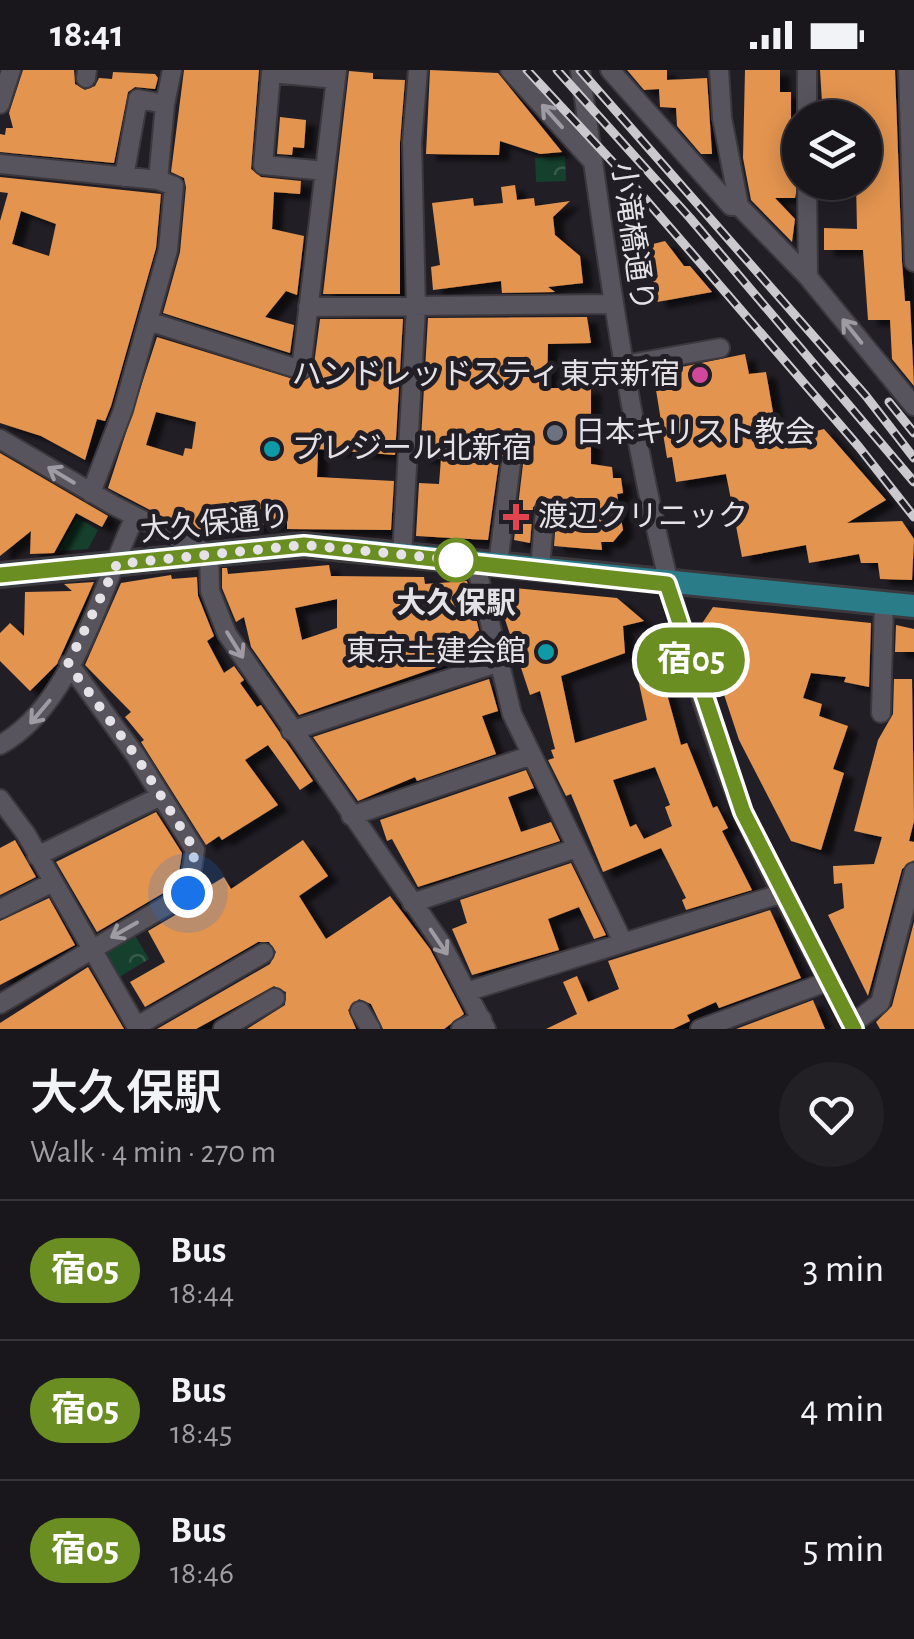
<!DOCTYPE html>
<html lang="en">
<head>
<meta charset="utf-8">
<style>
  :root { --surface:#19161c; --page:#221f25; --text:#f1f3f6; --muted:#9f9fa3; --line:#37353b }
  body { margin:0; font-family:"Alegreya Sans","Noto Sans JP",sans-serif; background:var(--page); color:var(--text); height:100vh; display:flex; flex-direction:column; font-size:38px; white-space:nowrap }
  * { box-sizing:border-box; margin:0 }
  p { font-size:32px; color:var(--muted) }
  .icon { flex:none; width:55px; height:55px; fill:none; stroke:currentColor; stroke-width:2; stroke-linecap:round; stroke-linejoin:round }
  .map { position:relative; height:959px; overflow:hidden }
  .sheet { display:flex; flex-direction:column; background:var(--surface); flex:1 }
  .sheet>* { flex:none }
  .badge { padding:0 20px; border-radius:32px; font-size:35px; line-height:65px }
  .buttons { position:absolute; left:782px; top:30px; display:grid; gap:20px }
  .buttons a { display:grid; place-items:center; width:100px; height:100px; border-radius:50%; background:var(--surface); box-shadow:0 5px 25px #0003,0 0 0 2px var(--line); font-size:50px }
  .you { position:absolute; width:50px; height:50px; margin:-25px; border:8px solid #fff; border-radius:50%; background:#1a73e8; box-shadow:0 0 0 15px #1a73e833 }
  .map>.badge { position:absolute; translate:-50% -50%; box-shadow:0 0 0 5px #fff }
  .round { display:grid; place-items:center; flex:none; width:105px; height:105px; border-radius:52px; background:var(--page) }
  .headline { display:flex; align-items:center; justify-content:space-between; height:170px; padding:0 30px }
  h1 { font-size:48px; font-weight:600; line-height:75px }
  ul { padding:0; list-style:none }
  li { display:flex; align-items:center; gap:30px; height:140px; padding:0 30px; border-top:2px solid var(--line) }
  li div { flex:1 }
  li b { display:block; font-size:38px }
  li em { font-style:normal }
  li .badge { min-width:110px; font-weight:700; text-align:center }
  .status { display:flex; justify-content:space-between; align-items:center; height:70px; padding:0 50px; background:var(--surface); direction:ltr }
  .status svg { height:28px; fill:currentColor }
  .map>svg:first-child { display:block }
  .green { fill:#15402d }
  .park { fill:url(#park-crowns) }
  .building { fill:#e39450; fill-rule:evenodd; filter:url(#shadow) }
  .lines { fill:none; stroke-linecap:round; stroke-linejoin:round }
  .minor-casing { stroke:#3b383e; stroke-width:22 }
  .major-casing { stroke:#3b383e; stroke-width:28 }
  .minor { stroke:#58545d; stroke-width:18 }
  .major { stroke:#2a7c89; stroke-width:22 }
  .rail-casing { stroke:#cbc9ce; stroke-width:9 }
  .rail { stroke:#211e25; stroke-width:5; stroke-dasharray:15; stroke-linecap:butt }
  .oneway { stroke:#9e9ba2 }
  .line-casing { stroke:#fff; stroke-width:22 }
  .line { stroke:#6b8e23; stroke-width:15 }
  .walk { stroke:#e4e2e7; stroke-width:10; stroke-dasharray:0 18 }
  .hotel-dot { fill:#d1479c; stroke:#211e25; stroke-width:4 }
  .worship-dot { fill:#6b7280; stroke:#211e25; stroke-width:4 }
  .culture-dot { fill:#0f9aa8; stroke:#211e25; stroke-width:4 }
  .health-dot { fill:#e0444e; stroke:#211e25; stroke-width:4 }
  .stop-dot { fill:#fff; stroke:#6b8e23; stroke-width:5 }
  .labels { text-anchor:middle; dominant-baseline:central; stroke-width:10; stroke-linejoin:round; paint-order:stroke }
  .street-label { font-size:30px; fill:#e4e2e7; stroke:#211e25 }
  .poi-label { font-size:30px; fill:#e4e2e7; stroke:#211e25; text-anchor:start }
  .stop-label { font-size:30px; font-weight:bold; fill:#e4e2e7; stroke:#211e25 }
</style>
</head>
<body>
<div class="status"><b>18:41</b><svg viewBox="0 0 49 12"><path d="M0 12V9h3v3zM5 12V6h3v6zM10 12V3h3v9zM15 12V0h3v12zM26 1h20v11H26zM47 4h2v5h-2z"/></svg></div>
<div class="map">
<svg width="914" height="959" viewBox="0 0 914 959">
  <defs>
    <pattern id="park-crowns" width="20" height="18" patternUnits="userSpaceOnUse" patternTransform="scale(2.5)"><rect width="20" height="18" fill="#15402d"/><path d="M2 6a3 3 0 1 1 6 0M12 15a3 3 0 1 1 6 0" fill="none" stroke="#375b4b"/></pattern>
    <filter id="shadow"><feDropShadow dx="10" dy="6" stdDeviation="2.5" flood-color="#0009"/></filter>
  </defs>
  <rect width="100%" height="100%" fill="#211e25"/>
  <path class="green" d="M77,447L98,460L88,479L58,481Z"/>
  <path class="park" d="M565,86L566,111L536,112L535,88Z
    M133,862L149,889L116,909L100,882Z"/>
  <path class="building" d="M23,0H74L75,14L85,20L95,16L99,8L112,9L113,2L155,4L158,8L155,19L135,17L128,22L114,93L0,82V64L5,65L6,58H13L9,43Z
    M184,0H259L251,99L261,107L301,111L300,124L274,122L272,159L304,166L297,225L286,221L265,247L294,255L290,283L163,243L180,182L186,117L184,108L171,102Z
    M430,0L498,3L562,82L540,84L500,71L499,85L426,84Z
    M627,0H667V10L707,8L712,84H701L677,56L676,38L660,37L659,19L644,20Z
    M745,0H780V22H791V82H800V102L795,128H775L795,149L792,172L751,130L743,88Z
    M820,0H895L902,192L905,231H910L914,316L892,289L890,250H868L863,180H824V158L857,159L856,112H865V103H875V50L823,48Z
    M349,1L373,3V9L405,10L400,72V224H323Z
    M280,47L306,50L304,78L293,77L292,85L277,84Z
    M0,107L161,124L156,178L111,336L105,351L97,349L85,390L41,366L0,353V151L8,123L0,122ZM21,141L56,154L49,186L12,174Z
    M515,115L517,130L534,128L535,136L570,131L553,147L555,165L580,186L583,213L548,217L555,222L502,223L501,211L433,220L431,197L440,195L432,133L473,128L474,136L503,133L501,117Z
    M665,171L684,196H690L712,222L657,232L645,176Z
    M587,247L591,273L548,274L547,318H591V394L612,397L613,408H621L623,423L617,424L623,460L613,472H601L602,480L554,476L557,435L545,427L533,437L530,473L514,470L523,394L519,384L512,381L499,391L488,470L416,466L419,413L439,414L441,389L420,387L428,248Z
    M320,249H403L395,385L318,379L317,407L394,411L391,460L287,459V451L218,463L179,455L108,418L157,267L303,312L313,302ZM156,342L196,352L192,379L185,378L183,386L146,375Z
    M745,284L749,304L766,302L778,371L824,359L886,430L847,453L902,451L914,469L912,510L880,509L878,493H861L859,484L809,493L806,475L742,487L726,404L676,412L672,387L667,388L656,320L660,319L657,302Z
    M0,383L108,446L102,457L76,443L54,483L30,484L31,461L0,486Z
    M329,495L331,506L424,507L425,514L467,511L484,581L299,645L251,577L244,547L236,552L222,518V498H227L228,504ZM337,529V558L302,570L295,538Z
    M171,505L172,509L197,507L198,526L214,566L207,571L224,603L234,596L244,610L240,613L257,637L261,635L313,711L300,720L268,675L245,690L278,735L222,770L219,766L206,775L141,672L144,670L125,647L131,642L85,595L121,513Z
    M94,512L57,594L30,621L0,591V563L10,553L24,566L25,522L72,521L64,514Z
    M494,516L617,528L644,551L623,556L625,583L561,606L575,673L647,650L633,586L655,581L681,675L687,673L713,738L717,736L728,758L722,761L752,820L686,840L682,830L686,828L661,778L603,802L571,724L566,726L548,690L554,688L551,680L555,679L540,621L530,625ZM655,697L670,735L665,737L672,756L644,769L636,754L630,757L613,710Z
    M713,537L871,553L869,617L844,612L846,607L811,603L803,628L822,634L819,646L848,656L833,699L844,703L821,780L791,771L739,670L701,555Z
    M896,555L914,559V582H895Z
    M489,609L498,641L482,646L496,684L417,711L415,707L358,731L313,667Z
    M894,609H912L914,751L909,771L914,772V790L902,799L868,926L828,845L844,838L842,813L834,814L833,796L874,794L882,767L854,761L878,670L893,644Z
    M526,700L534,718L508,727L521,762L551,752L560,771L418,817L392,769L387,771L380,750Z
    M156,742L182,783L177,815L97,862L56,792Z
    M15,770L36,807L0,825V778Z
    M303,770L328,806L299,826L326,869L390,826L430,879L464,944L444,959H383L371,934L359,929L348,940L356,959H247L285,935L286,922L274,916L196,959H157L270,894L276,882L269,872H258L145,937L130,912L165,892L148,861L194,834L201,821L224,807L231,819Z
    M571,793L606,865L594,869L579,837L548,849L559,880L472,905L452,859L467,853L460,830Z
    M49,828L75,875L0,915V851Z
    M770,840L801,908L719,938L716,932L687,945L690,951L673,959H546L577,944L563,912L577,906L588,932L619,919L608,891Z
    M914,852V959H880L876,952L892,936Z
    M88,897L124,959H0V953Z
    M813,930L825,959H736Z"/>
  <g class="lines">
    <defs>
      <path id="minor" d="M510,0L593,92
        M580,0C614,237 643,476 727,702C760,791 811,875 854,959
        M610,0L731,136H739
        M719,0L722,48L739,136L808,207L914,336
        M807,0V48
        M908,0L914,192
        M86,8L87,0
        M0,34L11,0
        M0,94L158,110L174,116L168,180L123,340L91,423
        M325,101L263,95L271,3L336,9
        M124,107L138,29L165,34L172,0
        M158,110L165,34
        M807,112L808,207
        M308,237L612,234
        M148,251L301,300L337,0
        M624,295L720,278
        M0,369L113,435L209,484L210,521L227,564L441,873L486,959
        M402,485L416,238L412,72L418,0
        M475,491L512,644L623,872
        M498,494L511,393
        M540,499L545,439
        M881,643L884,533
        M291,661L500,592
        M0,675C74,634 100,519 135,447
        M0,729L26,764L138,959
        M351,746L532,685
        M37,786L161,726
        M412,833L577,778
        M0,839L51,813
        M469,921L783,823
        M0,934L188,823L195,780L136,686L69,594
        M360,941L371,959
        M852,954L880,933L914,802
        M137,956L264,883
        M223,959L275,928
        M461,959L482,949
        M700,959L829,911"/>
      <path id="major" d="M0,505L304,475L914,536"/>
    </defs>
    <use href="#minor" class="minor-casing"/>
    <use href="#major" class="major-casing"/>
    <use href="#minor" class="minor"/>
    <use href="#major" class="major"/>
    <defs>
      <path id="rail" d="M527,0L621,101L859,377L914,447
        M557,0L690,148L914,412
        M580,0L866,326L914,388
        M889,332L914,363"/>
    </defs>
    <use href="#rail" class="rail-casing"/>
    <use href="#rail" class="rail"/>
  </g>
  <defs><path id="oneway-shaft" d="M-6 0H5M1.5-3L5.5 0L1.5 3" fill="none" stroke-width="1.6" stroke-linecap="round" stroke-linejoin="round" transform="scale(2.5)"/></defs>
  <g class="oneway">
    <use href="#oneway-shaft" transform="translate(552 46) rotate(-132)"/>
    <use href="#oneway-shaft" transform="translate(852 261) rotate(-129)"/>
    <use href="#oneway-shaft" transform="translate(61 405) rotate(-149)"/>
    <use href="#oneway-shaft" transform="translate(235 575) rotate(58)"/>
    <use href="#oneway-shaft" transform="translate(40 642) rotate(130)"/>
    <use href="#oneway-shaft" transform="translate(124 860) rotate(150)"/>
    <use href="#oneway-shaft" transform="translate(439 872) rotate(56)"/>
  </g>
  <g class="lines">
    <defs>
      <path id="line" d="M0,505L304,475L667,514L743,742L854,959"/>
    </defs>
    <use href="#line" class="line-casing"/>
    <use href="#line" class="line"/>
    <path class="walk" d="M188,823L195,780L136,686L68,594L117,494L304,475L456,490"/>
  </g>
  <circle class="hotel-dot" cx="700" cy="305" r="10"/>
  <circle class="worship-dot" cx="555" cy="363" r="10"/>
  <g class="culture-dot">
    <circle cx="272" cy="379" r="10"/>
    <circle cx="546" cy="582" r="10"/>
  </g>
  <path class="health-dot" d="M511 432h10v10h10v10h-10v10h-10v-10h-10v-10h10z"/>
  <circle class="stop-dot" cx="456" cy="490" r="20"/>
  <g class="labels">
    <g class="street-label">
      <text transform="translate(632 167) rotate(82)">小滝橋通り</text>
      <text transform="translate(215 454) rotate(-6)">大久保通り</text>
    </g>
    <g class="poi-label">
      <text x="680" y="305" text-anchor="end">ハンドレッドスティ東京新宿</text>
      <text x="575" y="363">日本キリスト教会</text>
      <text x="292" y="379">プレジール北新宿</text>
      <text x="538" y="447">渡辺クリニック</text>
      <text x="526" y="582" text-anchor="end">東京土建会館</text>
    </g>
    <g class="stop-label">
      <text x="456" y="534">大久保駅</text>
    </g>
  </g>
</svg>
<div class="buttons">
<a><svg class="icon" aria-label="layers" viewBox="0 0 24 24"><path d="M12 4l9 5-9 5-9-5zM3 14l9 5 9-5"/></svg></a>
</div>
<div class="you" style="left:188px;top:823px"></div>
<b class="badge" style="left:691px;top:590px;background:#6b8e23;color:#fff">宿05</b>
</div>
<section class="sheet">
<div class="headline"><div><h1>大久保駅</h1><p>Walk · 4 min · 270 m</p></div><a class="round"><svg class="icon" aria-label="heart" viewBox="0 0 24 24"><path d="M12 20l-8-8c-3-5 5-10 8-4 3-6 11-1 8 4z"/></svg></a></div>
<ul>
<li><span class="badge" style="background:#6b8e23;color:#fff">宿05</span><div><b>Bus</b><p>18:44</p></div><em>3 min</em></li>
<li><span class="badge" style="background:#6b8e23;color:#fff">宿05</span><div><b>Bus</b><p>18:45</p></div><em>4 min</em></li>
<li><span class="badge" style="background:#6b8e23;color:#fff">宿05</span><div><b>Bus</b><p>18:46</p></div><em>5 min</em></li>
</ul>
</section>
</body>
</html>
